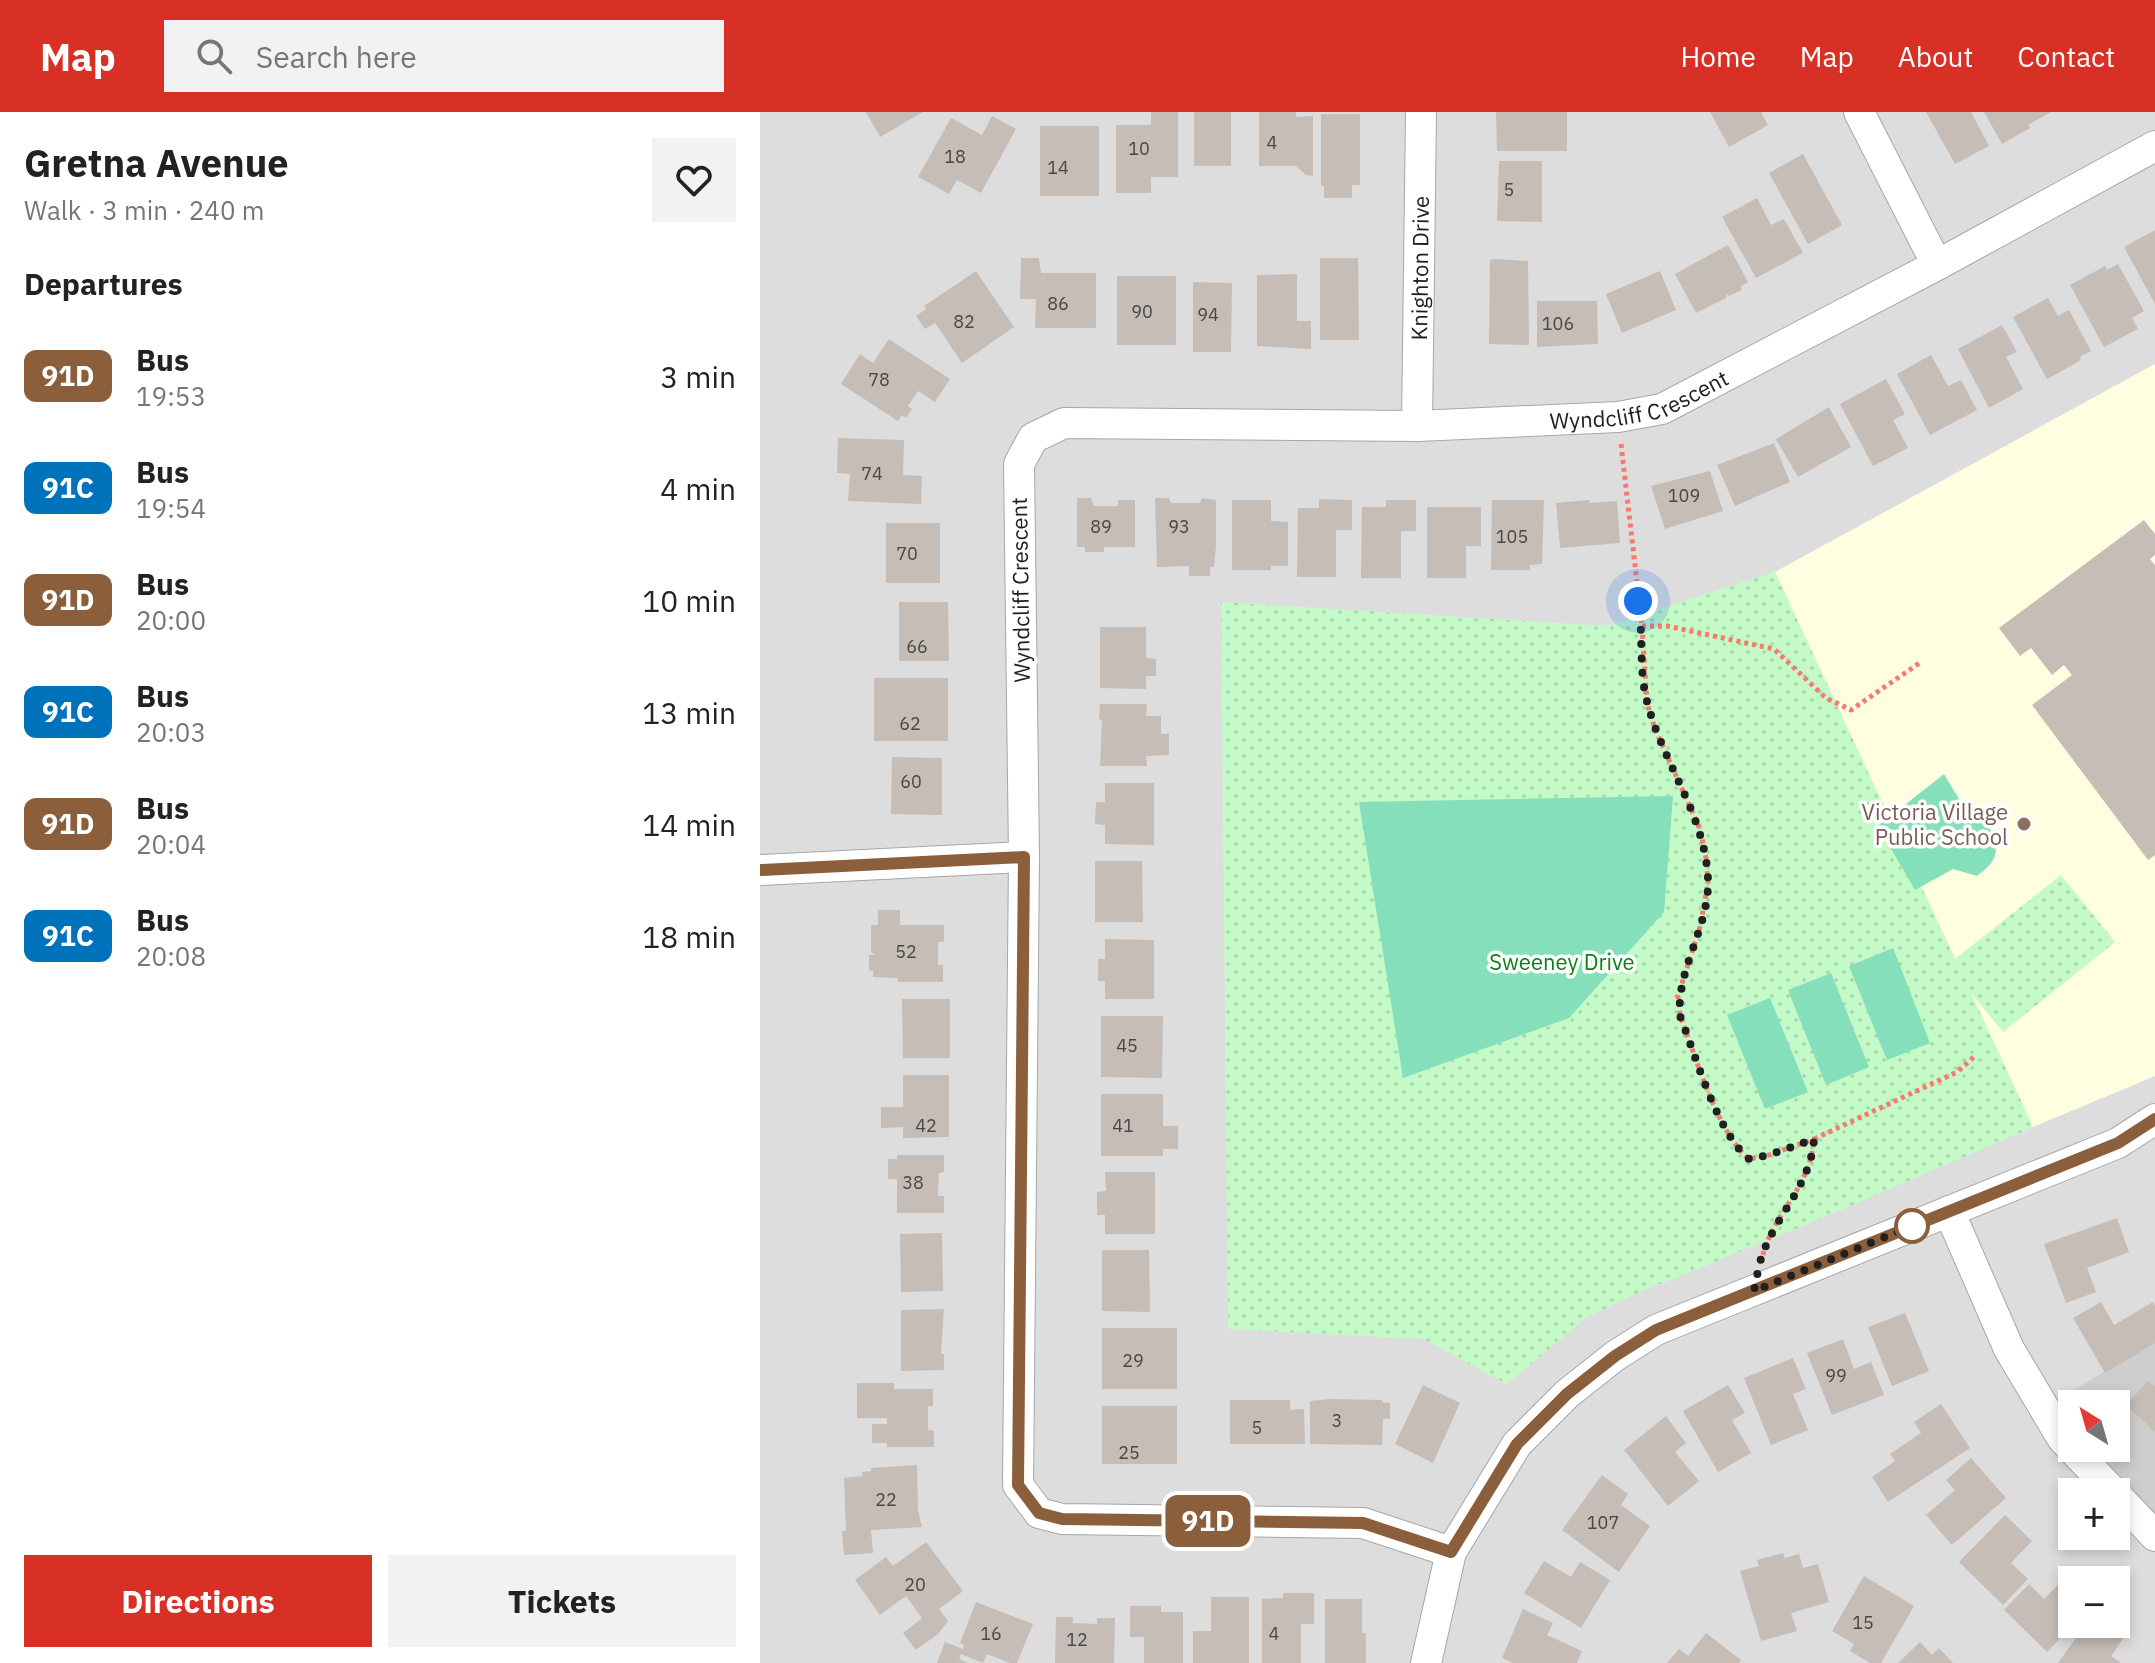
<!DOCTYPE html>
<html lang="en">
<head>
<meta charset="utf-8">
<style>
  :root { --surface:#fff; --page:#f2f2f2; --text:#222; --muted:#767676; --accent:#d93025 }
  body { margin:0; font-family:"IBM Plex Sans",sans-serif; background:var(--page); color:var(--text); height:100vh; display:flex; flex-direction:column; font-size:30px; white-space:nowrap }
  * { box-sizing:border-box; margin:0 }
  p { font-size:26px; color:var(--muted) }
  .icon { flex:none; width:44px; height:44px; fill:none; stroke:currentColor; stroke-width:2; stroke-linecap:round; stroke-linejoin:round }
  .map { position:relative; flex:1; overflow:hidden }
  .details { display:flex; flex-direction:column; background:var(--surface); width:760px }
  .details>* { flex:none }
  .badge { padding:0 16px; border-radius:12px; font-size:28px; line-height:52px }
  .needle { width:52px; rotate:323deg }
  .tools { position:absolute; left:1298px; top:1278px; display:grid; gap:16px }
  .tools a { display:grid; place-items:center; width:72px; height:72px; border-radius:0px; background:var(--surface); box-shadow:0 4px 12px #0003; font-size:40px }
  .you { position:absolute; width:40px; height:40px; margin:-20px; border:6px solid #fff; border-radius:50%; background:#1a73e8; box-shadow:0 0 0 12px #1a73e833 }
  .map>.badge { position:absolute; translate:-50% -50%; box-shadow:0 0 0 4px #fff }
  h2 { padding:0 24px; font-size:30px; line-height:72px }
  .round { display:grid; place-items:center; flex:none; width:84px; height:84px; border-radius:0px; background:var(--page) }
  .head { display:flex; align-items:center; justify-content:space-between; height:136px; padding:0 24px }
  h1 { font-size:38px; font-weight:700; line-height:60px }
  .cta { display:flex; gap:16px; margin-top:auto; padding:16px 24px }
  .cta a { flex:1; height:92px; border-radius:0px; background:var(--accent); color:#fff; font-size:32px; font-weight:700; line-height:92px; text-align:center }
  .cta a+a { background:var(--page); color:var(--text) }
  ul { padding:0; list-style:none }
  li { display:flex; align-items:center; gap:24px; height:112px; padding:0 24px }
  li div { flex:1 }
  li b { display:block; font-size:30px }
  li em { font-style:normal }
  li .badge { min-width:88px; font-weight:700; text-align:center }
  header { display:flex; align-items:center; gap:48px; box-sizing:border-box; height:112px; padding:0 40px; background:var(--accent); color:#fff }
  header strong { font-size:38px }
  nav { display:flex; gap:44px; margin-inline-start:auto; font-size:28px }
  .search { width:560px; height:72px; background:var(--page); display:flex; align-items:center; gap:20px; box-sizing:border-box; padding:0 28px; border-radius:0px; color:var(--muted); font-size:30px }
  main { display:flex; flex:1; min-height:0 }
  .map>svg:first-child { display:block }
  .residential { fill:#dedddd; fill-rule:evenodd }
  .education { fill:#fffee1 }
  .religious { fill:#cecece }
  .park { fill:url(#park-dots) }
  .pitch { fill:#85dfba }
  .building { fill:#c5bdb6 }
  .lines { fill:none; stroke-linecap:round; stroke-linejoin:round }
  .minor-casing { stroke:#a7a7a7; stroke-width:32 }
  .path { stroke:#fa796e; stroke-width:5; stroke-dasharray:4 4; stroke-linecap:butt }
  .minor { stroke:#fff; stroke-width:30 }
  .line-casing { stroke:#fff; stroke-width:18 }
  .line { stroke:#8b5e3c; stroke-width:12 }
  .walk { stroke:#202020; stroke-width:8; stroke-dasharray:0 14.4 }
  .education-dot { fill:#8d6e63; stroke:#fff; stroke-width:3 }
  .stop-dot { fill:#fff; stroke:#8b5e3c; stroke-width:4 }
  .labels { text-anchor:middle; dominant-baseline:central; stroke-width:7; stroke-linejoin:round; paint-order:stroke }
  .number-label { font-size:18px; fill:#494746 }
  .street-label { font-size:22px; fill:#202020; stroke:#fff }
  .education-label { font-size:22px; fill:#785e54; stroke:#fff; text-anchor:end }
  .park-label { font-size:22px; fill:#0b8013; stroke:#fff }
</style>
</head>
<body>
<header>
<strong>Map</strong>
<div class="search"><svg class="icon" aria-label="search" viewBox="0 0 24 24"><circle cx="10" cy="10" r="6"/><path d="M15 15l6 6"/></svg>Search here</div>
<nav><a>Home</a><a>Map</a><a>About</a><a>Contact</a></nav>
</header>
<main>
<section class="details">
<div class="head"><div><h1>Gretna Avenue</h1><p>Walk · 3 min · 240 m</p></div><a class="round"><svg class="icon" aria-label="heart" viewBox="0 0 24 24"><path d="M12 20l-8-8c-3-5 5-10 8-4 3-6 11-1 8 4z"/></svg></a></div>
<h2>Departures</h2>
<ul>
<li><span class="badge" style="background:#8b5e3c;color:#fff">91D</span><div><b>Bus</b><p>19:53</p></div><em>3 min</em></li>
<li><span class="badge" style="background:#0072bc;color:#fff">91C</span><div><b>Bus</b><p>19:54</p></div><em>4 min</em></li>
<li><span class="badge" style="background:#8b5e3c;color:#fff">91D</span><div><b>Bus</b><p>20:00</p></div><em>10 min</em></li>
<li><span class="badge" style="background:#0072bc;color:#fff">91C</span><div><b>Bus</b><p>20:03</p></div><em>13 min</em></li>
<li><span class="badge" style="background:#8b5e3c;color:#fff">91D</span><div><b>Bus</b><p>20:04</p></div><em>14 min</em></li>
<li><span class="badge" style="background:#0072bc;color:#fff">91C</span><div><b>Bus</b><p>20:08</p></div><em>18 min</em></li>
</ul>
<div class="cta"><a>Directions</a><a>Tickets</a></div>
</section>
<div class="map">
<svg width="1395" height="1551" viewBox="0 0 1395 1551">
  <defs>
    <pattern id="park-dots" width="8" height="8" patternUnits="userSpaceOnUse" patternTransform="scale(2)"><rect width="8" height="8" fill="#c4fac7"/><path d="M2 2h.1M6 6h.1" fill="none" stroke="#a8d6ab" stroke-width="1.8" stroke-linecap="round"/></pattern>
  </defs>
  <rect width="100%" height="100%" fill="#f1ede6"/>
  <path class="residential" d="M0,0H1395V1551H0ZM1312,1292H1356V1336H1312ZM1312,1380H1356V1424H1312ZM1312,1468H1356V1512H1312Z"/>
  <path class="education" d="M1395,252V964L1273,1015L1015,460Z"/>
  <path class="religious" d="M1395,1229V1403L1335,1336H1356V1292H1312V1310L1294,1290Z"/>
  <path class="park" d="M1015,460L1195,847L1301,763L1355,830L1243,920L1211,881L1273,1015L1050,1111L873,1183L827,1205L747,1272L663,1227L468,1217L461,490L847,514Z"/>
  <path class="pitch" d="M1184,662L1210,705L1229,714C1239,739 1240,747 1217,764L1193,757L1155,778L1118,714Z
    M913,684L904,800L809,906L643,966L599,690Z
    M1133,836L1170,931L1127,948L1089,854Z
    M1071,861L1109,955L1066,973L1028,878Z
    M1010,886L1048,980L1005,997L967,903Z"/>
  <path class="building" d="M106,0H163L120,25Z
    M391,0H418V65H391V81H356V13H391Z
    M434,0H471V54H434Z
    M499,0H536V5L553,4V64L546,63L536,54H499Z
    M736,0H807V39H737Z
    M950,0H1001L1008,13L969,35Z
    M1166,0H1211L1229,34L1195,52Z
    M1224,0H1291L1268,13L1270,16L1242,32Z
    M561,2H600V73H592V86H564V74H561Z
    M232,4L256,17L221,81L197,68L189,82L158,65L191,6L222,23Z
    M280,14H339V84H280Z
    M1043,42L1082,113L1048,132L1009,61Z
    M739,49H782V110L737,109Z
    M997,86L1011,113L1024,107L1043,141L996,166L962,105Z
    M1395,118V192L1364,135Z
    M968,133L988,170L980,175L982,178L969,184L967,182L966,186L936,201L915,162Z
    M261,146H279L281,161H336V216H275L276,187H260Z
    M560,146H598L599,228H560Z
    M736,147L768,149L769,233L729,232L730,148Z
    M1358,152L1384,199L1372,206L1378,217L1344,235L1310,173L1345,154L1347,158Z
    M216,159L254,215L202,251L175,211L165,217L156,204L166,197L164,194Z
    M900,159L916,198L862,221L846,182Z
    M537,162V209H551V237L497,234V163Z
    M357,164H416V233H357Z
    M433,170L472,171L471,240H433Z
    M1288,186L1298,204L1309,198L1331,239L1320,245L1321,248L1287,267L1253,205Z
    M777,189H837L838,232L777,235Z
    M1242,213L1257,240L1246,245L1263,277L1229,296L1198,237Z
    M129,227L190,267L175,290L158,279L148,294L152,297L146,306L142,303L138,309L81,272L100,242L113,251Z
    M1171,243L1188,274L1201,268L1217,298L1170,323L1137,262Z
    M1126,267L1145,302L1133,308L1148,336L1113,354L1080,292Z
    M1069,295L1091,335L1038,365L1016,327Z
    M78,326L144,328L143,363L162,364L161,392L88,389L90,362L77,361Z
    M1014,331L1030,370L975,394L957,353Z
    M950,359L963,399L905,417L891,374Z
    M317,386H331L334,394H358V388H375V435H344V440H325V435H317Z
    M395,386H409L411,391H440L442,386L456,388V434L454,455H450V464H429V454L397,455Z
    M559,387L592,388V418H576V465H537L538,396H559Z
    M472,388H511V409L528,410V454H511V458H472Z
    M626,388H656V419H641V466H601L602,395H626Z
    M732,388H784L782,452L770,453V458H731Z
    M829,388V391L857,389L860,431L800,436L796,391Z
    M667,395H721V434H706V466H667Z
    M1384,408L1395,422V443L1390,447L1395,453V743L1388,748L1272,593L1312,563L1304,553L1292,563L1271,536L1260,544L1239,516Z
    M126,411H180V471H126Z
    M139,490H188L189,549H139Z
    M340,515H386V546L396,547V564H386V577L340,576Z
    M114,566H188V629H114Z
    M340,592H387L386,604H401V622H409V643L386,644L387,654H340L342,610L339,606Z
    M132,645L182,646V703L131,702Z
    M345,671H394V733L345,732V713L335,712L336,690H345Z
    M335,749H382L383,810H335Z
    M118,798H140V813H184V830H178V853H183V870H138V866L113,865V858L109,859V843H115L111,840V813H118Z
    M345,827L394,828V887H345V869H338V847H345Z
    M142,887H190V946H143Z
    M341,904H403L402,966L341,965Z
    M143,963H189V1025L143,1026V1015L121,1016V995H143Z
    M341,982H403V1014H418V1037H403V1044H341Z
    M137,1043H184V1060L179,1061L178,1084H184V1101H137V1067H128V1047H137Z
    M345,1060H395V1122H345V1103H337V1080L346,1079Z
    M1357,1106L1369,1140L1327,1156L1336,1180L1306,1191L1284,1132Z
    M182,1121L183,1179L141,1180L140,1122Z
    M342,1138H389L390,1200L342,1199Z
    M1341,1190L1354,1213L1393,1190L1395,1194V1231L1345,1261L1313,1206Z
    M184,1197L181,1242H184V1258L141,1259V1198Z
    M1145,1201L1169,1259L1132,1274L1108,1215Z
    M342,1216H417V1277H342Z
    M1083,1227L1094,1257L1111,1250L1124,1283L1072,1303L1047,1241Z
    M1033,1246L1046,1277L1033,1282L1048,1318L1011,1333L984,1266Z
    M1388,1269L1395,1275V1320L1366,1293Z
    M97,1271H134V1277H173V1294H168V1318L174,1319V1335H127V1331H112V1312H127V1306H97Z
    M663,1273L700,1291L673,1351L635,1332Z
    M968,1273L985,1301L972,1308L991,1341L958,1360L923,1299Z
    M569,1287L622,1288V1290L630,1291V1307L623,1306L622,1333L550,1332V1289Z
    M470,1288H530V1298L544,1297L545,1332H470Z
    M1181,1292L1210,1336L1128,1390L1112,1365L1135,1349L1130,1342L1161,1321L1154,1310Z
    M342,1294H417V1352H342Z
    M906,1304L926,1331L915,1340L939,1369L908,1394L864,1338Z
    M1211,1346L1246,1386L1192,1433L1166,1403L1195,1378L1186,1368Z
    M157,1353L158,1398L162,1415L111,1418L113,1441L84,1443L82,1419H86L84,1366L102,1364V1360L111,1359V1356Z
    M842,1363L868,1382L861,1393L890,1414L859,1460L802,1418Z
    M1245,1403L1272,1429L1251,1451L1268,1467L1243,1493L1199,1450Z
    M166,1430L203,1479L179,1497L188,1509L178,1522L156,1538L143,1521L162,1506L146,1484L120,1503L95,1468L126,1445L133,1454Z
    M1023,1441L1025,1446L1039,1442L1043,1456L1058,1452L1069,1490L1031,1501L1037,1519L1001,1529L980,1459L999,1454L997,1448Z
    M784,1449L811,1465L820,1450L850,1468L821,1516L764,1481Z
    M1104,1464L1154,1494L1121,1551H1110L1090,1539L1094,1532L1072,1519Z
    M1305,1466L1312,1472V1512H1314L1287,1540L1244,1498L1269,1472L1284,1487Z
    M523,1481H554V1512H541V1551H502V1487L523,1486Z
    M451,1485H489V1551H433V1519H451Z
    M565,1487H602V1521H606V1551H565Z
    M216,1490L273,1512L257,1551H250L227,1542L223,1551L201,1542L199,1547L208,1551H177L185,1530L203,1537L204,1533L200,1531Z
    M370,1494H401V1500H423V1551H384V1525H370Z
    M763,1497L793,1511L787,1523L822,1539L817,1551H753L742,1546Z
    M296,1505H313V1511L337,1512V1506H355L354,1551H295Z
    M1356,1510L1368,1519L1351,1544L1361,1551H1298L1326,1512Z
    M946,1521L981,1548L979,1551H907L919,1537L928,1544Z
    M1160,1530L1172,1543L1179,1536L1193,1551H1138Z"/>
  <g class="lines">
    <defs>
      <g id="minor">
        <path d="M1099,0L1177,153"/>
        <path id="s1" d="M657,314L661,0"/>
        <path d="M0,758L264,745"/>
        <path d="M1189,1099L1249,1237L1302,1326L1353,1380"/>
        <path d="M1356,1383L1395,1424"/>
        <path id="s2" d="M691,1440L603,1411L302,1407L279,1401L258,1373L264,745L259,352L273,326L304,311L657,314L858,305L902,297L1177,153L1395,34"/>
        <path d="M666,1551L691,1440L757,1332L807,1282L855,1244L896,1218L1358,1031L1395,1007"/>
      </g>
    </defs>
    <use href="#minor" class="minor-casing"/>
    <path class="path" d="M861,332L882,514L887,591L895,617L940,717L946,746L948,771L940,815L918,884L920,904C936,944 957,1021 989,1047L1009,1043L1054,1027
      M882,514H907L1014,537L1066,586L1091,598L1161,550
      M1003,1143C1013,1101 1050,1077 1054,1027L1197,960L1215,944"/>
    <use href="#minor" class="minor"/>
  </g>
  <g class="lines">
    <defs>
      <path id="line" d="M0,758L264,745L258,1373L279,1401L302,1407L603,1411L691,1440L757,1332L807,1282L855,1244L896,1218L1358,1031L1395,1007"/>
    </defs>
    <use href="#line" class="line-casing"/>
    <use href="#line" class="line"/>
    <path class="walk" d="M878,489C884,523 878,560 888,593C904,653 945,703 948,767C950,814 916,857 920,904C936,944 957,1021 989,1047L1009,1043L1054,1027C1051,1070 1021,1098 1005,1136C999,1149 997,1165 994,1179L1161,1110L1152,1114"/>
  </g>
  <circle class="education-dot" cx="1264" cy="712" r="8"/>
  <circle class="stop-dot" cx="1152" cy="1114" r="16"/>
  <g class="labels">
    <g class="number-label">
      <text x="512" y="30">4</text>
      <text x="379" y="36">10</text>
      <text x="195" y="44">18</text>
      <text x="298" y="55">14</text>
      <text x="749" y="77">5</text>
      <text x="298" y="191">86</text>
      <text x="382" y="199">90</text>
      <text x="448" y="202">94</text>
      <text x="204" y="209">82</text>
      <text x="798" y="211">106</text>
      <text x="119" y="267">78</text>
      <text x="112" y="361">74</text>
      <text x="924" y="383">109</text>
      <text x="341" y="414">89</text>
      <text x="419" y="414">93</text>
      <text x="752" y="424">105</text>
      <text x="147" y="441">70</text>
      <text x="157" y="534">66</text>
      <text x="150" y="611">62</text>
      <text x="151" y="669">60</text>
      <text x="146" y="839">52</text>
      <text x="367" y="933">45</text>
      <text x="166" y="1013">42</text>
      <text x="363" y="1013">41</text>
      <text x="153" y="1070">38</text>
      <text x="373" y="1248">29</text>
      <text x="1076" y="1263">99</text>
      <text x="577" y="1308">3</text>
      <text x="497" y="1315">5</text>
      <text x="369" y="1340">25</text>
      <text x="126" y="1387">22</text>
      <text x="843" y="1410">107</text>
      <text x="155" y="1472">20</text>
      <text x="1103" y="1510">15</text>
      <text x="231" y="1521">16</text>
      <text x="514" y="1521">4</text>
      <text x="317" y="1527">12</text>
    </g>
    <g class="street-label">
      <text stroke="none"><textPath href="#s1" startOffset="158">Knighton Drive</textPath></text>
      <text stroke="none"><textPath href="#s2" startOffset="2116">Wyndcliff Crescent</textPath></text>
      <text transform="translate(260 478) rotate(-91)">Wyndcliff Crescent</text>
    </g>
    <g class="education-label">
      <text x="1248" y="699">Victoria Village<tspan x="1248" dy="25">Public School</tspan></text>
    </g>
    <g class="park-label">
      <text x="802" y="849">Sweeney Drive</text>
    </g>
  </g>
</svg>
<div class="tools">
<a><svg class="needle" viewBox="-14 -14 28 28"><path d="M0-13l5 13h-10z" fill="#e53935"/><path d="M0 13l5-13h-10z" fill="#767676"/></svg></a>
<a>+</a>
<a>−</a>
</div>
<div class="you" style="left:878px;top:489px"></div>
<b class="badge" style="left:448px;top:1409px;background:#8b5e3c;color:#fff">91D</b>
</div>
</main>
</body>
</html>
